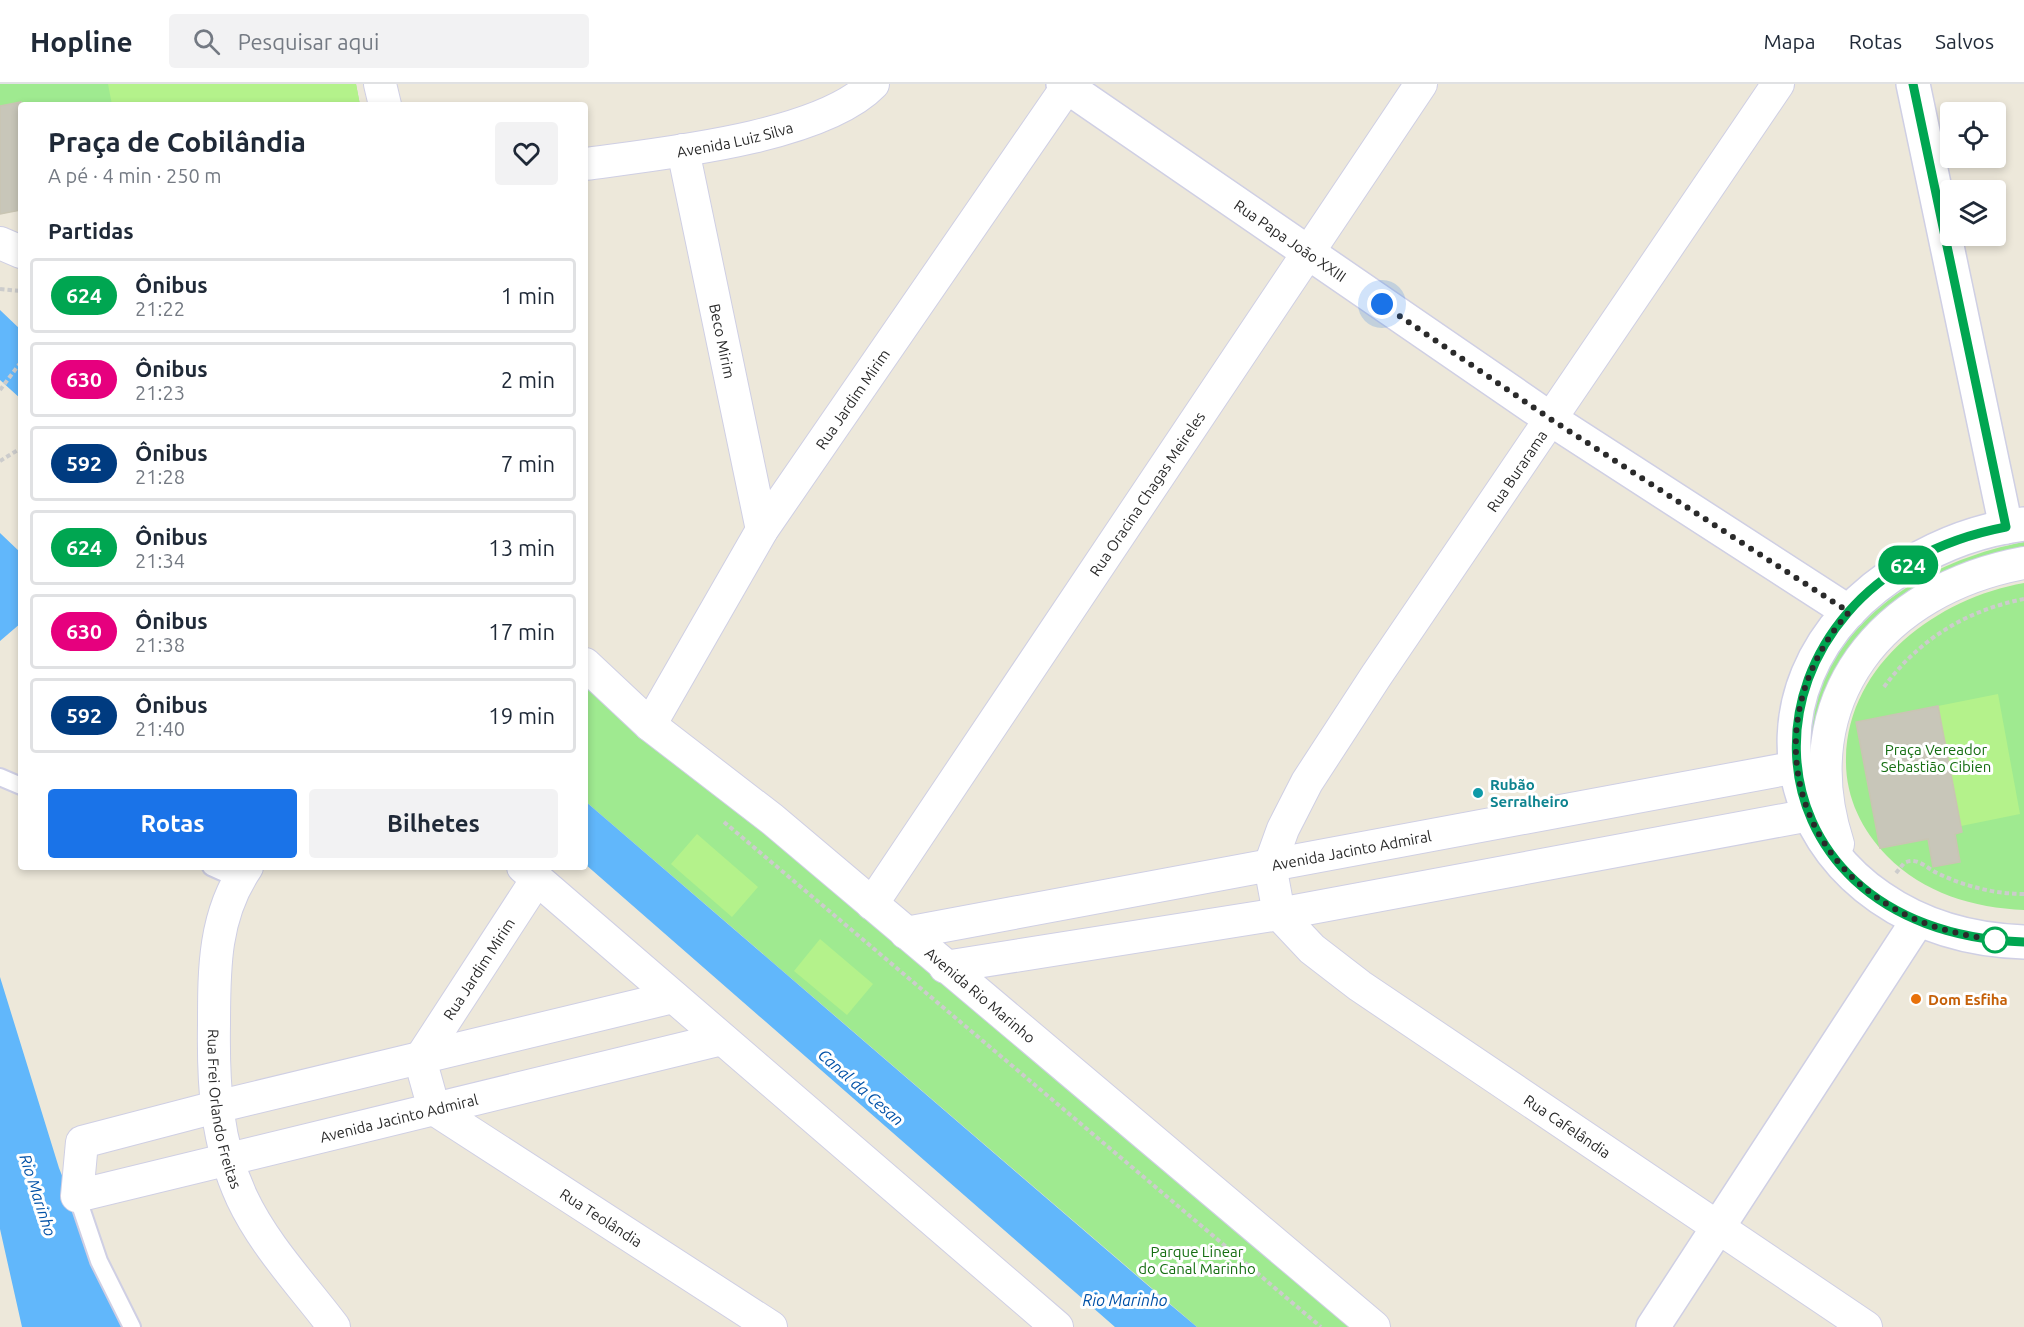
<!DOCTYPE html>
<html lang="pt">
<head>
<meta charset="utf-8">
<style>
  :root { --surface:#fff; --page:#f2f2f3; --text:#1f2937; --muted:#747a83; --line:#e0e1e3; --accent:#1a73e8 }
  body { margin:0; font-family:Ubuntu,sans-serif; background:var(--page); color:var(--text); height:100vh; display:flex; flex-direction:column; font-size:22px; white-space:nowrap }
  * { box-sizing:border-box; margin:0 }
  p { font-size:20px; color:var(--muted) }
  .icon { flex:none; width:33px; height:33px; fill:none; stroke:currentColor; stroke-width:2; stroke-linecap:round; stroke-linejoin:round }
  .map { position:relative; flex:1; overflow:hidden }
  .drawer { position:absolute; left:18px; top:18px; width:570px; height:768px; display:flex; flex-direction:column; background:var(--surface); border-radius:6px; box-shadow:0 3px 9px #0003 }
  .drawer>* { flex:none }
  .badge { padding:0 12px; border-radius:20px; font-size:21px; line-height:39px }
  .buttons { position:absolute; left:1940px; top:18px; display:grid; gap:12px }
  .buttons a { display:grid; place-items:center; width:66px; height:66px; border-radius:6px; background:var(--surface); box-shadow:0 3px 9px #0003; font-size:30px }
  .you { position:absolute; width:30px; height:30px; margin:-15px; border:4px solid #fff; border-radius:50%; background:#1a73e8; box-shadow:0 0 0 9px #1a73e833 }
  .map>.badge { position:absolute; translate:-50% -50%; box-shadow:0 0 0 3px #fff }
  h2 { padding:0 30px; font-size:22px; line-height:54px }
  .round { display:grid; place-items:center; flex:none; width:63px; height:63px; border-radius:6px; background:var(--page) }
  .head { display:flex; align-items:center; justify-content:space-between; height:102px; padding:0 30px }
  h1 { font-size:28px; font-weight:700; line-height:45px }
  .primary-button { display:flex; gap:12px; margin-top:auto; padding:12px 30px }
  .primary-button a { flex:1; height:69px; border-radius:6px; background:var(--accent); color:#fff; font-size:24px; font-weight:700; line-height:69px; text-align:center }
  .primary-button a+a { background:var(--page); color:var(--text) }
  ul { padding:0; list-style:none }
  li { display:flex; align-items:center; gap:18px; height:75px; margin:0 12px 9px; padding:0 18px; border:3px solid var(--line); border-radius:6px }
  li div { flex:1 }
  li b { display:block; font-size:22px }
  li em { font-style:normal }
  li .badge { min-width:66px; font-weight:700; text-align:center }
  header { display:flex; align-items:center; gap:36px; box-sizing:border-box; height:84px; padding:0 30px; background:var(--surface); border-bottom:2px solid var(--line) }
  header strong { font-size:28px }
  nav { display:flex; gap:33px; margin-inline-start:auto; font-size:21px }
  .search { width:420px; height:54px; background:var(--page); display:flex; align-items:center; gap:15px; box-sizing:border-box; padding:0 21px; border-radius:6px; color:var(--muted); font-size:22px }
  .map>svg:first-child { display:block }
  .green { fill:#9fea90 }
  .pitch { fill:#b4f28b }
  .water { fill:#61b7fb }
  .building { fill:#c8c6b9; stroke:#c9c5b3; stroke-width:1.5 }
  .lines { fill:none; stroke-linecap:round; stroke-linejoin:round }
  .service-casing { stroke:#cfcfe4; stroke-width:20 }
  .minor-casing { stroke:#cfcfe4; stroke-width:34 }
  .tertiary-casing { stroke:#cfcfe4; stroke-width:36 }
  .path { stroke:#ccc; stroke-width:4; stroke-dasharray:4.5 3; stroke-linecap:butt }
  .service { stroke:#fff; stroke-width:16 }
  .minor { stroke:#fff; stroke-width:32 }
  .tertiary { stroke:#fff; stroke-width:33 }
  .line-casing { stroke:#fff; stroke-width:14 }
  .line { stroke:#00a651; stroke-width:9 }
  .walk { stroke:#2a2a2a; stroke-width:6; stroke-dasharray:0 10.8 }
  .culture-dot { fill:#0f9aa8; stroke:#fff; stroke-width:2 }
  .stop-dot { fill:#fff; stroke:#00a651; stroke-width:3 }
  .food-dot { fill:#e8710a; stroke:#fff; stroke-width:2 }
  .labels { text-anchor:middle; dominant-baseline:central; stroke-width:6; stroke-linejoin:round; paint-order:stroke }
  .street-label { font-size:15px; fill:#2a2a2a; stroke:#fff }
  .park-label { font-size:15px; fill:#156e12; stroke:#fff }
  .culture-label { font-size:15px; font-weight:bold; fill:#0d838f; stroke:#fff; text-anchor:start }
  .food-label { font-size:15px; font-weight:bold; fill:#c56008; stroke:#fff; text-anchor:start }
  .water-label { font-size:16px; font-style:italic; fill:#0051a7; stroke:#fff }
</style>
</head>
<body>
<header>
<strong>Hopline</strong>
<div class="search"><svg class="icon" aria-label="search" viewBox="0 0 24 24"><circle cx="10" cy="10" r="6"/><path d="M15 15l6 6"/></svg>Pesquisar aqui</div>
<nav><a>Mapa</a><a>Rotas</a><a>Salvos</a></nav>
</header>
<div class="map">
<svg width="2024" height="1243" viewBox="0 0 2024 1243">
  <rect width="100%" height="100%" fill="#ede8da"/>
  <path class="green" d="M0,0H356L360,21H21V126L0,130Z
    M2024,458V466L1951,488L1811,652C1813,638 1814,620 1819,607C1852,522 1939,474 2024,458Z
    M2024,499V826C1974,824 1923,809 1887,772C1861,745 1845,712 1846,674C1848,579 1938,514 2024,499Z
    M585,588L1354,1243H1197L585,717Z"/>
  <path class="pitch" d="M108,0H356L360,21H112Z
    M1998,610L2020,730L1961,742L1938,622Z
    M697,750L758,803L732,833L671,780Z
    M820,855L873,900L847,931L794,887Z"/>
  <path class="water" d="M0,226L21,246V315L0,296Z
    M0,449L21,469V539L0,557Z
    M585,717L1166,1217L1197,1243H1115L585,780Z
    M0,893L59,1084L122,1243H22L0,1145Z"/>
  <path class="building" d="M21,18V126L0,130V22Z
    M1938,622L1962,748L1955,750L1960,778L1933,783L1928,755L1880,764L1856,638Z"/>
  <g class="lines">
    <defs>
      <path id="service" d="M0,693L21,702
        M211,783L240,796
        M77,1112L99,1177L132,1243"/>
      <g id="minor">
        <path d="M380,0L385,21"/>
        <path id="s1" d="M1778,0L1376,592L1307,698L1283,745L1270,781L1279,830L1312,865L1360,902L1866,1243"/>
        <path id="s2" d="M683,66L762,446"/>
        <path id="s3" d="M585,80C659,70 821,54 873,0"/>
        <path d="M0,159L21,168"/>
        <path id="s4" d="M585,580L650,641L772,735L1374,1243"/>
        <path id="s5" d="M650,641L762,446L1069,0"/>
        <path d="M1838,760C1791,615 1883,505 2024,479"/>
        <path id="s6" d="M247,783C214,831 214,884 214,940C213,1000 216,1058 242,1114C264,1161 303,1202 334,1243"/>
        <path d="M523,783L1057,1243"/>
        <path id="s7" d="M537,795L420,975L434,1025L771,1243"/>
        <path id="s8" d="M872,820L1421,0"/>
        <path id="s9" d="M906,849L1797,683"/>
        <path d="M945,883L1279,830L1810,731"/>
        <path id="s10" d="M673,913L216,1023L82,1058L77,1112L722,955"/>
      </g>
      <g id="tertiary">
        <path id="s11" d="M1063,0L1552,336L1849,528"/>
        <path d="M1913,0L2006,443"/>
        <path d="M2024,440C1983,445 1944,459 1909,480C1703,604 1794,851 2024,858"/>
        <path d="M1653,1243L1918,836"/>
      </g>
    </defs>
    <use href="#service" class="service-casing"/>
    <use href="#minor" class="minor-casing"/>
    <use href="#tertiary" class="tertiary-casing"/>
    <path class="path" d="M0,205L21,207
      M0,306L21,278
      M0,377L21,364
      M1884,603C1918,556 1967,526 2024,515
      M724,738L1321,1243
      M1896,789L1904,779C1917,772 1926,784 1937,789C1964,802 1994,810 2024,810"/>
    <use href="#service" class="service"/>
    <use href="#minor" class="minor"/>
    <use href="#tertiary" class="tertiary"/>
  </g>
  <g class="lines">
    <defs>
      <path id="line" d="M1913,0L2006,443C1723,497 1724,848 2024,858"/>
    </defs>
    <use href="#line" class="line-casing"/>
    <use href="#line" class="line"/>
    <path class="walk" d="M1382,220L1552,336L1849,528C1764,623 1782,761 1895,825C1926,843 1960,851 1995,856"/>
  </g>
  <circle class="culture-dot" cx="1478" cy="709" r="6"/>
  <circle class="stop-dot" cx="1995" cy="856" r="12"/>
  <circle class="food-dot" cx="1916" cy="915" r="6"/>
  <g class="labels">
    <g class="street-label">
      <text stroke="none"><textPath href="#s3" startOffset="152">Avenida Luiz Silva</textPath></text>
      <text stroke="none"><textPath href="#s11" startOffset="276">Rua Papa João XXIII</textPath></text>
      <text stroke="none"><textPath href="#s2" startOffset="195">Beco Mirim</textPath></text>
      <text stroke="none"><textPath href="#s5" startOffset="384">Rua Jardim Mirim</textPath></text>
      <text transform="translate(1517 387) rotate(-56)">Rua Burarama</text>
      <text stroke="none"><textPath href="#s8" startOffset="494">Rua Oracina Chagas Meireles</textPath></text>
      <text stroke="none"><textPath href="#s9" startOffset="453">Avenida Jacinto Admiral</textPath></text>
      <text transform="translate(479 885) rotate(-57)">Rua Jardim Mirim</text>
      <text stroke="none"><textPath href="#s4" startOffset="516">Avenida Rio Marinho</textPath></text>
      <text stroke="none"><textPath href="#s6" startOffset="249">Rua Frei Orlando Freitas</textPath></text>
      <text stroke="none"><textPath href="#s10" startOffset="994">Avenida Jacinto Admiral</textPath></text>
      <text stroke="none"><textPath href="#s1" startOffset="1342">Rua Cafelândia</textPath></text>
      <text stroke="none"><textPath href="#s7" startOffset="466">Rua Teolândia</textPath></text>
    </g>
    <g class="park-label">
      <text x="1936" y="665">Praça Vereador<tspan x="1936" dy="17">Sebastião Cibien</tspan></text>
      <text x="1197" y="1167">Parque Linear<tspan x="1197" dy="17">do Canal Marinho</tspan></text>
    </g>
    <g class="culture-label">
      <text x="1490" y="700">Rubão<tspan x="1490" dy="17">Serralheiro</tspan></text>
    </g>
    <g class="food-label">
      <text x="1928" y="915">Dom Esfiha</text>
    </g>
    <g class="water-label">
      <text transform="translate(861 1003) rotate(41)">Canal da Cesan</text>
      <text transform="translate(38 1111) rotate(72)">Rio Marinho</text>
      <text x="1125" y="1216">Rio Marinho</text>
    </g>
  </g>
</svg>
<div class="buttons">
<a><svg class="icon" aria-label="locate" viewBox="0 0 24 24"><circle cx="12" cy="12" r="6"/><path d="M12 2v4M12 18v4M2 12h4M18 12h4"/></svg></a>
<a><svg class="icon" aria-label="layers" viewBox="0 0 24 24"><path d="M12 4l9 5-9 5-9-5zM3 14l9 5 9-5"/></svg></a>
</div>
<div class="you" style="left:1382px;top:220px"></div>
<b class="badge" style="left:1908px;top:481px;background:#00a651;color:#fff">624</b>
<section class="drawer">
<div class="head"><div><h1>Praça de Cobilândia</h1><p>A pé · 4 min · 250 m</p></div><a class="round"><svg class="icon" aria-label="heart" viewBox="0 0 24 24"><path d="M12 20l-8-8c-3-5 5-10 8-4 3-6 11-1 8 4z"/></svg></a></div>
<h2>Partidas</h2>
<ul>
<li><span class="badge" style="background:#00a651;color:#fff">624</span><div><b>Ônibus</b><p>21:22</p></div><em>1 min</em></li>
<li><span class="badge" style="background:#e6007e;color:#fff">630</span><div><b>Ônibus</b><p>21:23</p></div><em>2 min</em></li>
<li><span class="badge" style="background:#003b80;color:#fff">592</span><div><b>Ônibus</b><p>21:28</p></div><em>7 min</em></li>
<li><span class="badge" style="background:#00a651;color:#fff">624</span><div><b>Ônibus</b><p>21:34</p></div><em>13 min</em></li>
<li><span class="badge" style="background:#e6007e;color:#fff">630</span><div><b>Ônibus</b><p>21:38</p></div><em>17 min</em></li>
<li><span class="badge" style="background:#003b80;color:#fff">592</span><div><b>Ônibus</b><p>21:40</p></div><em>19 min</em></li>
</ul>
<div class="primary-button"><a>Rotas</a><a>Bilhetes</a></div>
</section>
</div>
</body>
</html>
